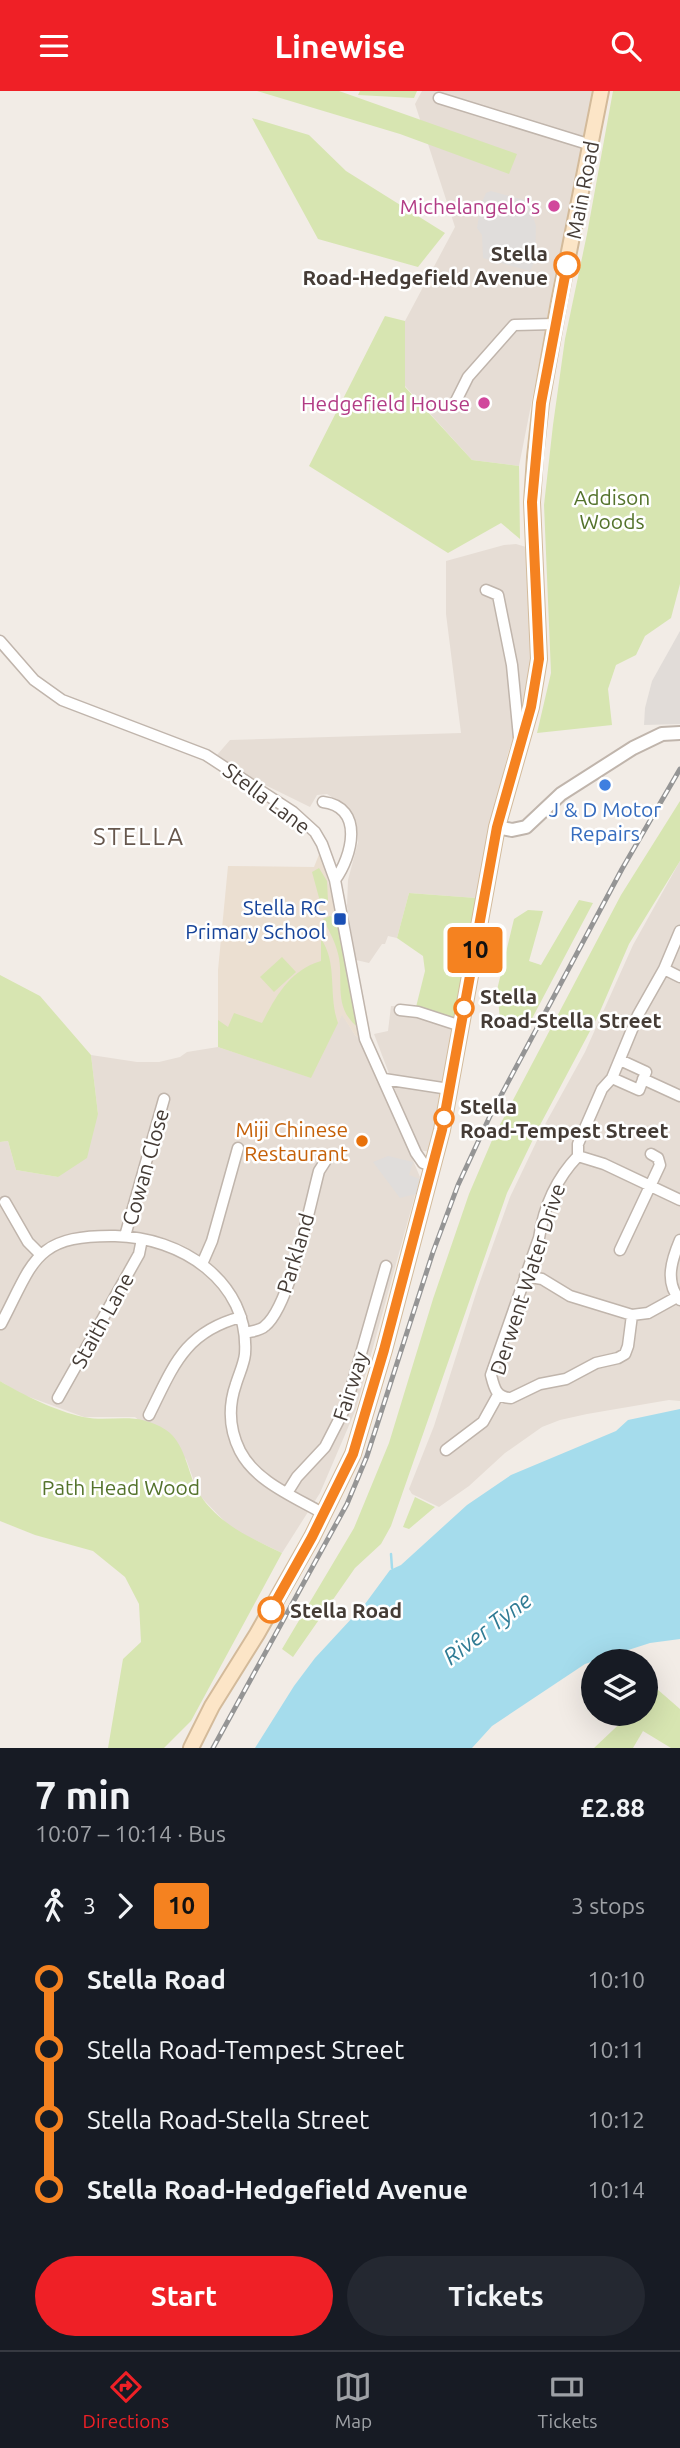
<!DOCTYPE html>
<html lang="en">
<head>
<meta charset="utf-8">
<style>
  :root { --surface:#171b24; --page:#242831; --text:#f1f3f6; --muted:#9ea1a6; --line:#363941; --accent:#ef2026 }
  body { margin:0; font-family:Ubuntu,sans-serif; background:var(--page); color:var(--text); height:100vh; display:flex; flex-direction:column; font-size:26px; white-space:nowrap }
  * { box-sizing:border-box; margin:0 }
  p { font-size:23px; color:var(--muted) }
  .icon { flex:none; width:38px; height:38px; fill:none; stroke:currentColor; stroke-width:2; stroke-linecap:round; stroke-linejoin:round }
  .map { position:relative; height:1657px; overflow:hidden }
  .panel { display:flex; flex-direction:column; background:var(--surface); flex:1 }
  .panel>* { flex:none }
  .badge { padding:0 14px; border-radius:5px; font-size:24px; line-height:46px }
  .controls { position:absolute; left:581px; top:1558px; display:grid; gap:14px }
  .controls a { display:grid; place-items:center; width:77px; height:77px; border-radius:50%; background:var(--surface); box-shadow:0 7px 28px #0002; font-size:35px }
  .map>.badge { position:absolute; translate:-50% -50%; box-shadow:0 0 0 4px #fff }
  .legs { display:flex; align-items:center; gap:10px; height:77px; padding:0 35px; font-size:23px }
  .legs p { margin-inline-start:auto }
  .summary { display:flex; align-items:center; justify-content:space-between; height:119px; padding:0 35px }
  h1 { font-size:38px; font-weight:700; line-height:52px }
  .button { display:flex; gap:14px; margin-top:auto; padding:14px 35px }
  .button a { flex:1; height:80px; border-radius:42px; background:var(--accent); color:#fff; font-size:28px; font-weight:700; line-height:80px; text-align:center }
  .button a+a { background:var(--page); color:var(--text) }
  ul { padding:0 35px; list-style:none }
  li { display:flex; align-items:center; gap:24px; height:70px; font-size:26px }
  li i { display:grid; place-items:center; width:10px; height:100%; margin:0 9px; background:currentColor }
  li i::after { content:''; width:18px; height:18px; margin:-9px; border:5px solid; border-radius:50%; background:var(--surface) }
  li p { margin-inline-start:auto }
  li:first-child i { background:linear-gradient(#0000 50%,currentColor 0) }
  li:last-child i { background:linear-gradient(currentColor 50%,#0000 0) }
  header { display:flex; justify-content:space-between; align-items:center; height:91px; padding:0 35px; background:var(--accent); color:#fff; font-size:32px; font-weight:700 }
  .dock { display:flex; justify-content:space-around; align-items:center; height:98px; border-top:2px solid var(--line); background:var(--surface); font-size:19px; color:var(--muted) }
  .dock a { display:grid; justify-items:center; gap:4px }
  .dock .active { color:var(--accent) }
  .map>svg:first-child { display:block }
  .residential { fill:#e6ddd5 }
  .industrial { fill:#e1dcd8 }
  .education { fill:#ebdfd1 }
  .green { fill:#d7e5b1 }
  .parking { fill:#e0dddb }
  .water { fill:#a5dcec }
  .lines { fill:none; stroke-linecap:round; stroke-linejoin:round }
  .stream { stroke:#a5dcec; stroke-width:2.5 }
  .minor-casing { stroke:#c0b5ac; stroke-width:13 }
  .tertiary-casing { stroke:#c0b5ac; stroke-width:16 }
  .secondary-casing { stroke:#d3ba9a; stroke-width:18 }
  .minor { stroke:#fff; stroke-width:10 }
  .tertiary { stroke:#fff; stroke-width:12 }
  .secondary { stroke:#fce5c7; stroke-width:14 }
  .rail-casing { stroke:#959595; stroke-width:5 }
  .rail { stroke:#fff; stroke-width:2.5; stroke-dasharray:8; stroke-linecap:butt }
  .line-1-casing { stroke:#fff; stroke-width:16 }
  .line-1 { stroke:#f58220; stroke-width:10 }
  .hotel-dot { fill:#d1479c; stroke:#fff; stroke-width:2.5 }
  .stop-1-dot { fill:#fff; stroke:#f58220; stroke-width:3.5 }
  .shop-dot { fill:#3f7fe0; stroke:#fff; stroke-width:2.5 }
  .transit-dot { fill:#1a4fb4; stroke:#fff; stroke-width:2.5 }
  .food-dot { fill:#e8710a; stroke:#fff; stroke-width:2.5 }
  .labels { text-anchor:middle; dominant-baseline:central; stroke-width:5; stroke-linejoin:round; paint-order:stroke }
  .street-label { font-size:21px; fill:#453c36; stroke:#fff }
  .hotel-label { font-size:21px; fill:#b23c85; stroke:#fff; text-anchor:end }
  .stop-label { font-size:21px; font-weight:bold; fill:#453c36; stroke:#fff; text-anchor:start }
  .park-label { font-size:21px; fill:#54732c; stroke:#fff }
  .shop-label { font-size:21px; fill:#366cbe; stroke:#fff }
  .transit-label { font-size:21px; fill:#164399; stroke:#fff; text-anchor:end }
  .food-label { font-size:21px; fill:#c56008; stroke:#fff; text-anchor:end }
  .water-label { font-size:23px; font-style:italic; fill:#2f7b94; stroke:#fff }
  .quarter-label { font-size:24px; letter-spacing:2px; fill:#67584e; stroke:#fff }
</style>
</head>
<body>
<header><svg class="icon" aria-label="menu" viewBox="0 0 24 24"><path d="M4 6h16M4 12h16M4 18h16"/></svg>Linewise<svg class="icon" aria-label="search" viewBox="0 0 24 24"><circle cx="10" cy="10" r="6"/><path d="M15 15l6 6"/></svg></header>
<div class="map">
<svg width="680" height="1657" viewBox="0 0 680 1657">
  <rect width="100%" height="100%" fill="#f2ece6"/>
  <path class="residential" d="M422,0H593L519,375L472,369L405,295V230L455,136L415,13Z
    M516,453L526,456L532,542V575L521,627L508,662L487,751L476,807L409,802L397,847L388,845L385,853H382L369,872L356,869L347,815L348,789L358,751L357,738L350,721L342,713L327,703L317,704L310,716L253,688L217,664L230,649L461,642L446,523V470L504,454Z
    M680,770V1310L669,1309L587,1323L560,1329L542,1336L505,1362L469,1395L439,1416L412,1403L409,1398L434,1335L478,1196L510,1106L543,1037L585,961L633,854Z
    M391,915L416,916L456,929L430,1061L419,1059L417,1056L374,943L388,940Z
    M342,923L355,944L363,950L420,1086L356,1318L320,1402L282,1462L232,1438L199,1404L186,1368L135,1326H84L21,1303L0,1290V1051L8,1050L16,1079L58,1086L98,1023L91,964L137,971H159L180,966L187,961L218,956L310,986Z"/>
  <path class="industrial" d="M680,540V633L644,634L645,617L652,590Z"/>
  <path class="education" d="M320,761L339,830L363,950L355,944L342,924L311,987L218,956V879L228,775L314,776Z"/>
  <path class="green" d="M257,0H339L517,63L509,83L400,43Z
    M360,0H417L414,7L358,4Z
    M613,0H680V493L671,527L645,545L636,564L616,574L608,598L612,634L537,642L551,582L544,414L553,334L565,248L587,143Z
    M252,27L309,44L346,80L445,142L418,176L318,148Z
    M385,225L405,230V296L472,369L519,375L520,448L501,432L448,462L309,375Z
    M680,710V770L629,853L598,925L540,1034L507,1102L391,1435L381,1453L355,1477L293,1566L282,1558L354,1437L389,1352L433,1208L469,1103L493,1047L621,804Z
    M319,777L327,790L328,810L321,814L312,781Z
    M409,802L476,807L456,929L416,916L425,880L423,865L397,847Z
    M579,809L593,812L527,937L500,928L497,899L514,828L528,819L543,820L529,870L541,874Z
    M330,825L339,829L360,938C330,916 346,887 337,859C334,848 328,838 323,828Z
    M321,848C338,872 328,904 338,932L311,987L218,956V929L228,936L234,922L262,932C276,905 290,879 321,870Z
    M282,866L296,881L274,901L260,886Z
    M0,884L40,905L91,964L98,1023L87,1067L58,1086L16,1079L8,1050L0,1051Z
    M0,1290C23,1304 56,1320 83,1326C113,1332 135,1319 166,1339C187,1353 188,1387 200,1404C220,1434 251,1447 282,1462L191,1630L164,1657H108L123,1568L141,1551L139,1513L125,1486L93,1460L35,1444L0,1430Z
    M415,1406L435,1416L409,1438L403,1436Z
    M657,1598L680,1618V1657H671L643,1640L633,1657H594L631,1622H646V1609Z"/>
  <path class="parking" d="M491,100L528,110L536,135L535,169L530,180L483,167L482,144L477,137L481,113L486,102Z
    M388,1065L413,1071L409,1084L420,1088L416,1103L400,1107L373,1071Z"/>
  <path class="water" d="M680,1318V1548L650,1552L585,1573L492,1635L472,1657H255L294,1595L315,1567L365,1513L390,1479L401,1474L467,1414L511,1384L616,1340L628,1329Z"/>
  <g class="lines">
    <path class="stream" d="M391,1463L392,1477"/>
    <defs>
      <path id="minor" d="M439,7L591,54
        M456,310L468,286L514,234L555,233
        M486,499L498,504L512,574L519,646
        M0,550L34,589L62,609L206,664L293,721L315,741L322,753L335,789L365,948L416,1062L423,1072L433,1075
        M323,711C365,716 352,766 335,789
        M664,878L680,886
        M400,919L418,921L461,935
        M612,987L639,999L646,981L620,969
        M384,988L449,998
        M643,988L680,1005
        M578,1065L604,1073L680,1109
        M5,1111L28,1151L40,1163
        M125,1145L164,1008
        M680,1149C672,1168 664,1191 680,1209
        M620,1159L660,1074L658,1067L651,1063
        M202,1173L212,1150L238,1057
        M525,1185L542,1188L570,1205L632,1224L648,1222L677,1206
        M632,1224L628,1255L625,1263L618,1267L596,1272L566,1288L540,1293L511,1307C496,1307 494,1296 491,1284L539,1147C544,1115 556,1088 578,1065V1053L602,998L612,987L638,924L664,878L680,840
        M1,1233C34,1170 34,1144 115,1145C180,1146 250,1190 245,1263C244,1273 239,1283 236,1293C228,1316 229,1338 240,1360C256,1391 295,1406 324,1423
        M245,1242C252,1240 260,1240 265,1235C290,1215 310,1114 319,1080L328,1066
        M58,1307L139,1163L142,1148
        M149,1324C173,1276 184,1241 241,1226
        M446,1359L483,1331L498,1304
        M287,1402L297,1386L325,1356L346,1315L386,1175"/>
      <path id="tertiary" d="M497,736L512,739L526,736L561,703L633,657L662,643L680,642"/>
      <path id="secondary" d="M191,1657L212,1615L257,1543L312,1446L353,1363L384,1259L442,1039L497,736L531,616L539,568L532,411L535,366L541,312L559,211L601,0"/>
    </defs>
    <use href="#minor" class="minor-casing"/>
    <use href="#tertiary" class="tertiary-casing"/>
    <use href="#secondary" class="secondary-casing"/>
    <use href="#minor" class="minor"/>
    <use href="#tertiary" class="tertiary"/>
    <use href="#secondary" class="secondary"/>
    <defs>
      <path id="rail" d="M213,1657L347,1413L367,1365L433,1161L458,1094L490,1025L622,778L680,678"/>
    </defs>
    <use href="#rail" class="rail-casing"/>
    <use href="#rail" class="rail"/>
  </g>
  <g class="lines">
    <defs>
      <path id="line-1" d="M271,1519L312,1446L353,1363L384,1259L442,1039L497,736L531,616L539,568L532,411L541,312L567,174"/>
    </defs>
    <use href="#line-1" class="line-1-casing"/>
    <use href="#line-1" class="line-1"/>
  </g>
  <g class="hotel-dot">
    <circle cx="554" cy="115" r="7"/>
    <circle cx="484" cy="312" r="7"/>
  </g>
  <g class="stop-1-dot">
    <circle cx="567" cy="174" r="12"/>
    <circle cx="464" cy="917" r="9"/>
    <circle cx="444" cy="1027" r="9"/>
    <circle cx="271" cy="1519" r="12"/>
  </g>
  <circle class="shop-dot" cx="605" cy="694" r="7"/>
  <rect class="transit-dot" x="333" y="821" width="14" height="14" rx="3.5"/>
  <circle class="food-dot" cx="362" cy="1050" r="7"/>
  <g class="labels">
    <g class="street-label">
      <text transform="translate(582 99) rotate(-79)">Main Road</text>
      <text transform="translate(267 707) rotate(37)">Stella Lane</text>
      <text transform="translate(145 1076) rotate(-74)">Cowan Close</text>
      <text transform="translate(295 1162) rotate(-73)">Parkland</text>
      <text transform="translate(527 1188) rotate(-72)">Derwent Water Drive</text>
      <text transform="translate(102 1229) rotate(-61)">Staith Lane</text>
      <text transform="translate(350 1295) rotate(-72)">Fairway</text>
    </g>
    <g class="hotel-label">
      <text x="540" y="115">Michelangelo's</text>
      <text x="470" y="312">Hedgefield House</text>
    </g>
    <g class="stop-label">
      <text x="548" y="162" text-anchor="end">Stella<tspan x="548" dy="24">Road-Hedgefield Avenue</tspan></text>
      <text x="480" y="905">Stella<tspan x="480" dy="24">Road-Stella Street</tspan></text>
      <text x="460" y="1015">Stella<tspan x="460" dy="24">Road-Tempest Street</tspan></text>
      <text x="290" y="1519">Stella Road</text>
    </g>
    <g class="park-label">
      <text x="612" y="406">Addison<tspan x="612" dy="24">Woods</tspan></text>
      <text x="121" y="1396">Path Head Wood</text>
    </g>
    <g class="shop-label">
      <text x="605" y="718">J &amp; D Motor<tspan x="605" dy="24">Repairs</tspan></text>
    </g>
    <g class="transit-label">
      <text x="326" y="816">Stella RC<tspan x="326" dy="24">Primary School</tspan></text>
    </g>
    <g class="food-label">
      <text x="348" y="1038">Miji Chinese<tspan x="348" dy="24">Restaurant</tspan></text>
    </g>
    <g class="water-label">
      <text transform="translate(487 1537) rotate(-37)">River Tyne</text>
    </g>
    <g class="quarter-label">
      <text x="139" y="745">STELLA</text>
    </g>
  </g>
</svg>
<div class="controls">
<a><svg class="icon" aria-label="layers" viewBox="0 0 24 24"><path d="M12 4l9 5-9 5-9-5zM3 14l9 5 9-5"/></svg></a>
</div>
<b class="badge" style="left:475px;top:859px;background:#f58220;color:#111">10</b>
</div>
<section class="panel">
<div class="summary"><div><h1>7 min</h1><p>10:07 – 10:14 · Bus</p></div><b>£2.88</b></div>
<div class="legs"><svg class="icon" aria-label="walk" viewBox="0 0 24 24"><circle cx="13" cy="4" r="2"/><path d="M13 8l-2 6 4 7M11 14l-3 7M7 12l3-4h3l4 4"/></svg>3<svg class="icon" aria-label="forward" viewBox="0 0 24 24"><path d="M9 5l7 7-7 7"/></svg><b class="badge" style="background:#f58220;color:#111">10</b><p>3 stops</p></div>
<ul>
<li><i style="color:#f58220"></i><b>Stella Road</b><p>10:10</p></li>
<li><i style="color:#f58220"></i><span>Stella Road-Tempest Street</span><p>10:11</p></li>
<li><i style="color:#f58220"></i><span>Stella Road-Stella Street</span><p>10:12</p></li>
<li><i style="color:#f58220"></i><b>Stella Road-Hedgefield Avenue</b><p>10:14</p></li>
</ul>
<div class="button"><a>Start</a><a>Tickets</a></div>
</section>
<nav class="dock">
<a class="active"><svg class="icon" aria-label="directions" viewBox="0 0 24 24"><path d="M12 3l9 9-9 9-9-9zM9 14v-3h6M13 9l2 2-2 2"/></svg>Directions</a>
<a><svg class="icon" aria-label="map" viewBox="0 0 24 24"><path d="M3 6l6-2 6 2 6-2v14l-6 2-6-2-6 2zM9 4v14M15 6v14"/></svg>Map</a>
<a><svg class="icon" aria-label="tickets" viewBox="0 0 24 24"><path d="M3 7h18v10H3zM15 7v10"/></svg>Tickets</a>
</nav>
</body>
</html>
